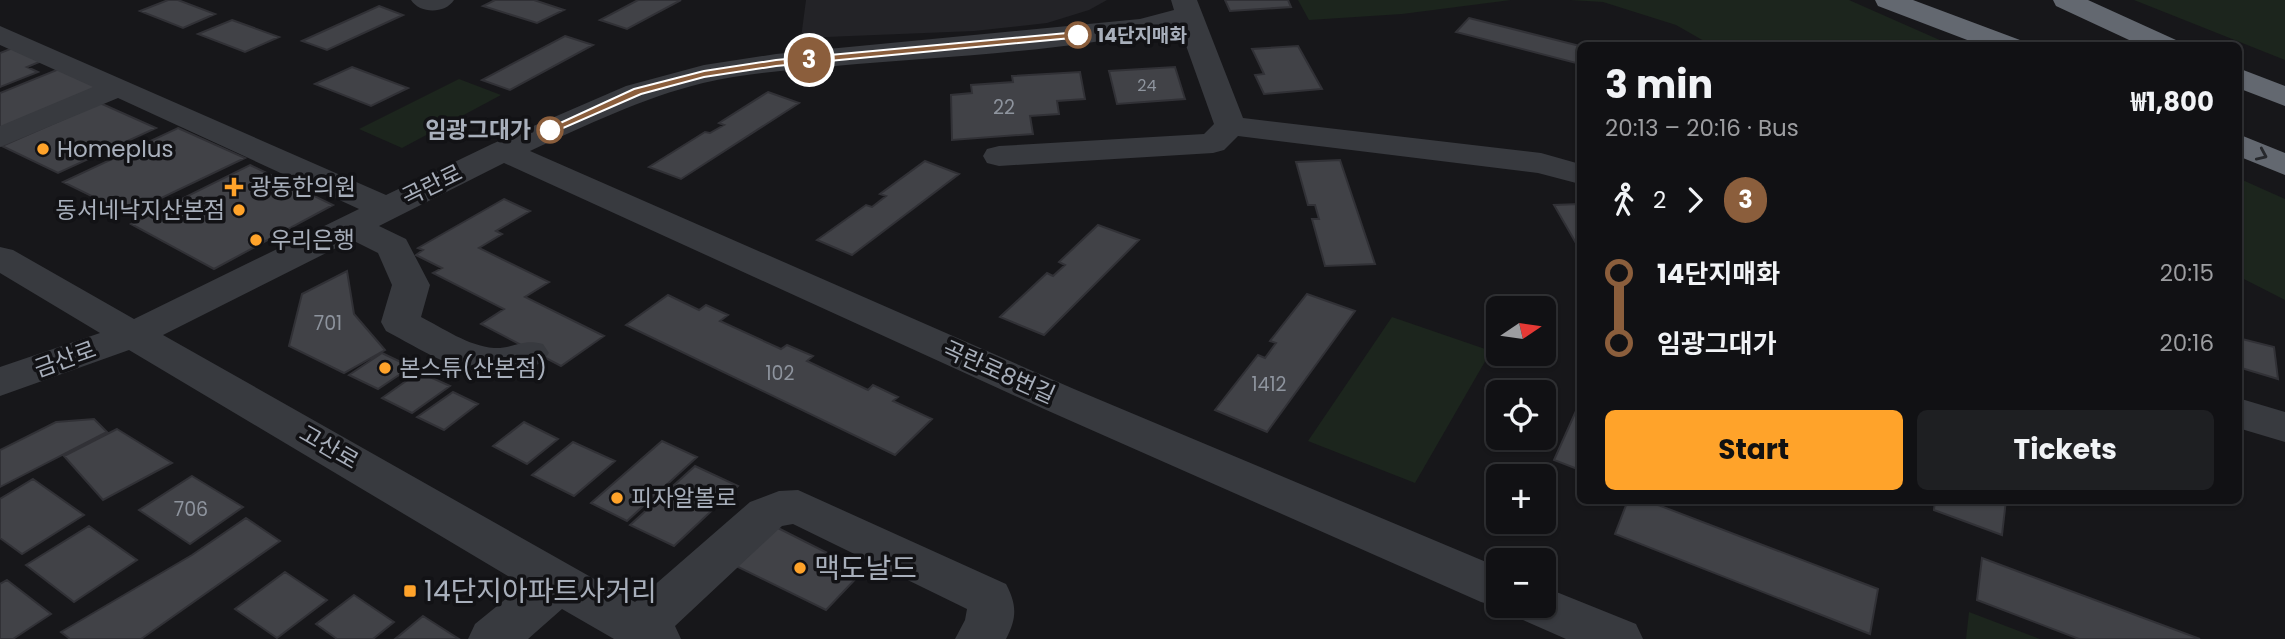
<!DOCTYPE html>
<html lang="en">
<head>
<meta charset="utf-8">
<style>
  :root { --surface:#111114; --page:#1e1f22; --text:#f1f3f6; --muted:#9c9da0; --line:#303134; --accent:#ffa32a }
  body { margin:0; font-family:Poppins,"Noto Sans KR",sans-serif; background:var(--page); color:var(--text); height:100vh; display:flex; flex-direction:column; font-size:26px; white-space:nowrap }
  * { box-sizing:border-box; margin:0 }
  p { font-size:23px; color:var(--muted) }
  .icon { flex:none; width:38px; height:38px; fill:none; stroke:currentColor; stroke-width:2; stroke-linecap:round; stroke-linejoin:round }
  .map { position:relative; flex:1; overflow:hidden }
  .panel { position:absolute; left:1577px; top:42px; width:665px; height:462px; display:flex; flex-direction:column; background:var(--surface); border-radius:10px; box-shadow:0 2px 5px #0004,0 0 0 2px var(--line) }
  .panel>* { flex:none }
  .badge { padding:0 14px; border-radius:23px; font-size:24px; line-height:46px }
  .needle { width:46px; rotate:77deg }
  .fabs { position:absolute; left:1486px; top:296px; display:grid; gap:14px }
  .fabs a { display:grid; place-items:center; width:70px; height:70px; border-radius:10px; background:var(--surface); box-shadow:0 2px 5px #0004,0 0 0 2px var(--line); font-size:35px }
  .map>.badge { position:absolute; translate:-50% -50%; box-shadow:0 0 0 4px #fff }
  .legs { display:flex; align-items:center; gap:10px; height:77px; padding:0 28px; font-size:23px }
  .legs p { margin-inline-start:auto }
  .headline { display:flex; align-items:center; justify-content:space-between; height:119px; padding:0 28px }
  h1 { font-size:38px; font-weight:700; line-height:52px }
  .button { display:flex; gap:14px; margin-top:auto; padding:14px 28px }
  .button a { flex:1; height:80px; border-radius:10px; background:var(--accent); color:#111; font-size:28px; font-weight:700; line-height:80px; text-align:center }
  .button a+a { background:var(--page); color:var(--text) }
  ul { padding:0 28px; list-style:none }
  li { display:flex; align-items:center; gap:24px; height:70px; font-size:26px }
  li i { display:grid; place-items:center; width:10px; height:100%; margin:0 9px; background:currentColor }
  li i::after { content:''; width:18px; height:18px; margin:-9px; border:5px solid; border-radius:50%; background:var(--surface) }
  li p { margin-inline-start:auto }
  li:first-child i { background:linear-gradient(#0000 50%,currentColor 0) }
  li:last-child i { background:linear-gradient(currentColor 50%,#0000 0) }
  .map>svg:first-child { display:block }
  .built { fill:#232327 }
  .green { fill:#1c251d }
  .building { fill:#414247; stroke:#313136; stroke-width:2 }
  .lines { fill:none; stroke-linecap:round; stroke-linejoin:round }
  .minor { fill:#383a3f; fill-rule:evenodd }
  .highway { fill:#636870; fill-rule:evenodd }
  .oneway { stroke:#26282c }
  .line-1 { fill:#8b5e3c; stroke:#fff; stroke-width:2 }
  .stop-1-dot { fill:#fff; stroke:#8b5e3c; stroke-width:3.5 }
  .poi-dot { fill:#ffa32a; stroke:#121215; stroke-width:2.5 }
  .labels { text-anchor:middle; dominant-baseline:central; stroke-width:7; stroke-linejoin:round; paint-order:stroke }
  .far-number-label { font-size:16px; fill:#8e949e }
  .far-stop-label { font-size:19px; font-weight:bold; fill:#a8afbb; stroke:#121215; text-anchor:start }
  .number-label { font-size:19px; fill:#8e949e }
  .stop-label { font-size:23px; font-weight:bold; fill:#a8afbb; stroke:#121215; text-anchor:end }
  .poi-label { font-size:23px; fill:#a8afbb; stroke:#121215; text-anchor:start }
  .street-label { font-size:23px; fill:#a8afbb; stroke:#121215 }
  .near-poi-label { font-size:28px; fill:#a8afbb; stroke:#121215; text-anchor:start }
</style>
</head>
<body>
<div class="map">
<svg width="2285" height="639" viewBox="0 0 2285 639">
  <rect width="100%" height="100%" fill="#17171a"/>
  <path class="built" d="M806,0H1107L1089,10L1047,23L974,31L801,38Z"/>
  <path class="green" d="M1298,0H1511L1402,14L1309,20Z
    M1570,0H1849L1951,45L1761,46L1704,41L1676,25L1603,2Z
    M2134,0H2285V60Z
    M459,79L501,95L402,148L359,129Z
    M2238,178L2285,199V300L2238,276Z
    M1392,317L1491,351L1415,483L1308,441Z
    M1969,612L2040,639H1966Z"/>
  <path class="building" d="M168,0H178L215,14L183,28L140,11Z
    M495,0H534L564,10L537,23L483,6Z
    M638,0H681L627,29L600,20Z
    M1225,0H1288L1291,7L1230,11Z
    M379,6L403,15L327,50L302,41Z
    M1469,18L1580,46V64L1456,32Z
    M232,20L279,37L245,52L198,34Z
    M565,36L593,45L510,90L482,80Z
    M1298,46L1322,89L1264,94L1255,75L1264,74L1252,49Z
    M15,47L44,60L27,67L38,72L0,87V53Z
    M352,67L408,88L371,106L315,84Z
    M1175,67L1185,99L1117,104L1109,71Z
    M59,69L100,88L0,130V93Z
    M1080,72L1085,99L1057,101L1059,114L1030,116L1033,134L952,140L951,95L972,93L971,85L1013,82L1012,76Z
    M768,92L799,103L681,179L649,167L705,132L710,133L724,125L719,123Z
    M100,103L156,128L58,173L2,146Z
    M178,128L245,158L128,214L63,182Z
    M1340,160L1375,264L1325,266L1312,219H1319L1315,205H1308L1296,162Z
    M925,161L959,174L852,255L817,240L866,205L872,207L886,196L880,194Z
    M250,165L333,205L214,269L131,224Z
    M504,199L530,211L496,231L502,234L479,248L549,282L525,297L604,336L561,366L481,324L504,309L433,273L442,268L416,255L423,250L418,248Z
    M1580,204V250L1554,205Z
    M1098,225L1139,240L1044,335L1000,317L1047,273L1053,276L1065,265L1059,262Z
    M347,271L354,314L385,350L344,373L289,346L302,294Z
    M1307,294L1355,311L1267,432L1215,410L1258,355L1265,358L1276,343L1270,341Z
    M668,295L699,310L706,305L728,315L720,321L781,349L787,345L813,356L807,361L868,390L873,385L898,397L893,401L932,419L895,455L626,325Z
    M2238,338L2274,347L2278,379L2238,367Z
    M382,353L411,367L378,389L349,375Z
    M419,372L450,386L412,413L382,398Z
    M453,392L478,404L444,430L417,417Z
    M1580,402V470L1554,460Z
    M94,419L107,432L0,487V450L56,422Z
    M524,422L558,439L527,464L493,446Z
    M117,429L172,463L103,500L64,456Z
    M662,441L697,457L627,521L591,503Z
    M573,442L615,461L574,496L532,475Z
    M695,466L738,486L674,546L630,525Z
    M192,476L243,507L190,544L139,510Z
    M33,479L84,515L22,554L0,538V499Z
    M1628,500H1645L1878,589L1870,634L1615,534Z
    M1935,500H2006L2002,535L1934,510Z
    M246,518L280,541L141,639H70L61,632L192,555Z
    M89,526L137,560L74,602L26,565Z
    M776,527L863,571L826,610L736,566Z
    M1982,558L2200,639H2079L1977,600Z
    M285,572L327,600L277,638L235,609Z
    M7,580L51,614L13,639H0V584Z
    M354,595L394,622L373,639H337L316,624Z
    M423,616L459,639H395Z"/>
  <g class="lines">
    <path class="minor" d="M411,0H454C445,14 420,14 411,0Z
      M1171,0H1197L1243,118L1541,153L1580,164V184L1538,173L1238,136L1224,150L1213,153L999,166L987,163L983,156L987,149L999,146L1204,134L1214,124L1179,26C1071,52 947,56 835,66C792,70 746,73 703,83C642,98 587,125 530,151L1074,389L1498,567V606H1504L1498,607L1481,602L1044,409L504,163L379,226L406,239L430,285L421,317C443,328 468,346 494,348C513,349 522,338 543,344L549,353C542,363 535,367 523,370C473,385 428,353 386,331L381,322L392,285L378,253L352,240L163,335L635,602L750,502L779,491L798,490L1006,584C1017,605 1017,618 1006,639H955L965,620L967,609L793,524L782,526L675,626L681,639H614L562,609L528,639H468L475,624L523,585L129,350L0,396V367L100,333L0,273V247L13,250L134,319L359,209L118,98L0,147V126L93,87L0,45V26L386,195L492,144L626,86L704,65L776,54L1140,19L1174,10Z
      M2238,398L2285,412V442L2238,428Z
      M1544,587L1636,624L1643,639H1566L1523,620L1516,606H1544Z"/>
    <path class="highway" d="M1875,0H1913L2020,40L2024,46H1983L1878,6Z
      M2053,0H2088L2176,40L2180,46H2142L2056,6Z
      M2238,68L2285,86V106L2238,88Z
      M2238,134L2285,153V175L2238,156Z"/>
  </g>
  <defs><path id="oneway-chevron" d="M-2-3.5L2.5 0L-2 3.5" fill="none" stroke-width="1.6" stroke-linecap="round" stroke-linejoin="round" transform="scale(1.75)"/></defs>
  <use class="oneway" href="#oneway-chevron" transform="translate(2262 155) rotate(24)"/>
  <path class="line-1" d="M1078,32L1082,33V37L776,66L704,77L641,94L554,132L545,130L634,89L704,71L776,60Z"/>
  <g class="stop-1-dot">
    <circle cx="1078" cy="35" r="12"/>
    <circle cx="550" cy="130" r="12"/>
  </g>
  <g class="poi-dot">
    <circle cx="43" cy="149" r="7"/>
    <path d="M230.5 176.5h7v7h7v7h-7v7h-7v-7h-7v-7h7z"/>
    <circle cx="239" cy="210" r="7"/>
    <circle cx="256" cy="240" r="7"/>
    <circle cx="385" cy="368" r="7"/>
    <circle cx="617" cy="498" r="7"/>
    <circle cx="800" cy="568" r="7"/>
    <rect x="403" y="584" width="14" height="14" rx="3.5"/>
  </g>
  <g class="labels">
    <g class="far-number-label">
      <text x="1147" y="85">24</text>
    </g>
    <g class="far-stop-label">
      <text x="1097" y="35">14단지매화</text>
    </g>
    <g class="number-label">
      <text x="1004" y="107">22</text>
      <text x="328" y="323">701</text>
      <text x="780" y="373">102</text>
      <text x="1269" y="384">1412</text>
      <text x="191" y="509">706</text>
    </g>
    <g class="stop-label">
      <text x="531" y="130">임광그대가</text>
    </g>
    <g class="poi-label">
      <text x="57" y="149">Homeplus</text>
      <text x="250" y="187">광동한의원</text>
      <text x="225" y="210" text-anchor="end">동서네낙지산본점</text>
      <text x="270" y="240">우리은행</text>
      <text x="399" y="368">본스튜(산본점)</text>
      <text x="631" y="498">피자알볼로</text>
    </g>
    <g class="street-label">
      <text transform="translate(432 185) rotate(-26)">곡란로</text>
      <text transform="translate(65 359) rotate(-20)">금산로</text>
      <text transform="translate(999 372) rotate(24)">곡란로8번길</text>
      <text transform="translate(329 447) rotate(30)">고산로</text>
    </g>
    <g class="near-poi-label">
      <text x="814" y="568">맥도날드</text>
      <text x="424" y="591">14단지아파트사거리</text>
    </g>
  </g>
</svg>
<div class="fabs">
<a><svg class="needle" viewBox="-14 -14 28 28"><path d="M0-13l5 13h-10z" fill="#e53935"/><path d="M0 13l5-13h-10z" fill="#9c9da0"/></svg></a>
<a><svg class="icon" aria-label="locate" viewBox="0 0 24 24"><circle cx="12" cy="12" r="6"/><path d="M12 2v4M12 18v4M2 12h4M18 12h4"/></svg></a>
<a>+</a>
<a>−</a>
</div>
<b class="badge" style="left:809px;top:60px;background:#8b5e3c;color:#fff">3</b>
<section class="panel">
<div class="headline"><div><h1>3 min</h1><p>20:13 – 20:16 · Bus</p></div><b>₩1,800</b></div>
<div class="legs"><svg class="icon" aria-label="walk" viewBox="0 0 24 24"><circle cx="13" cy="4" r="2"/><path d="M13 8l-2 6 4 7M11 14l-3 7M7 12l3-4h3l4 4"/></svg>2<svg class="icon" aria-label="forward" viewBox="0 0 24 24"><path d="M9 5l7 7-7 7"/></svg><b class="badge" style="background:#8b5e3c;color:#fff">3</b></div>
<ul>
<li><i style="color:#8b5e3c"></i><b>14단지매화</b><p>20:15</p></li>
<li><i style="color:#8b5e3c"></i><b>임광그대가</b><p>20:16</p></li>
</ul>
<div class="button"><a>Start</a><a>Tickets</a></div>
</section>
</div>
</body>
</html>
